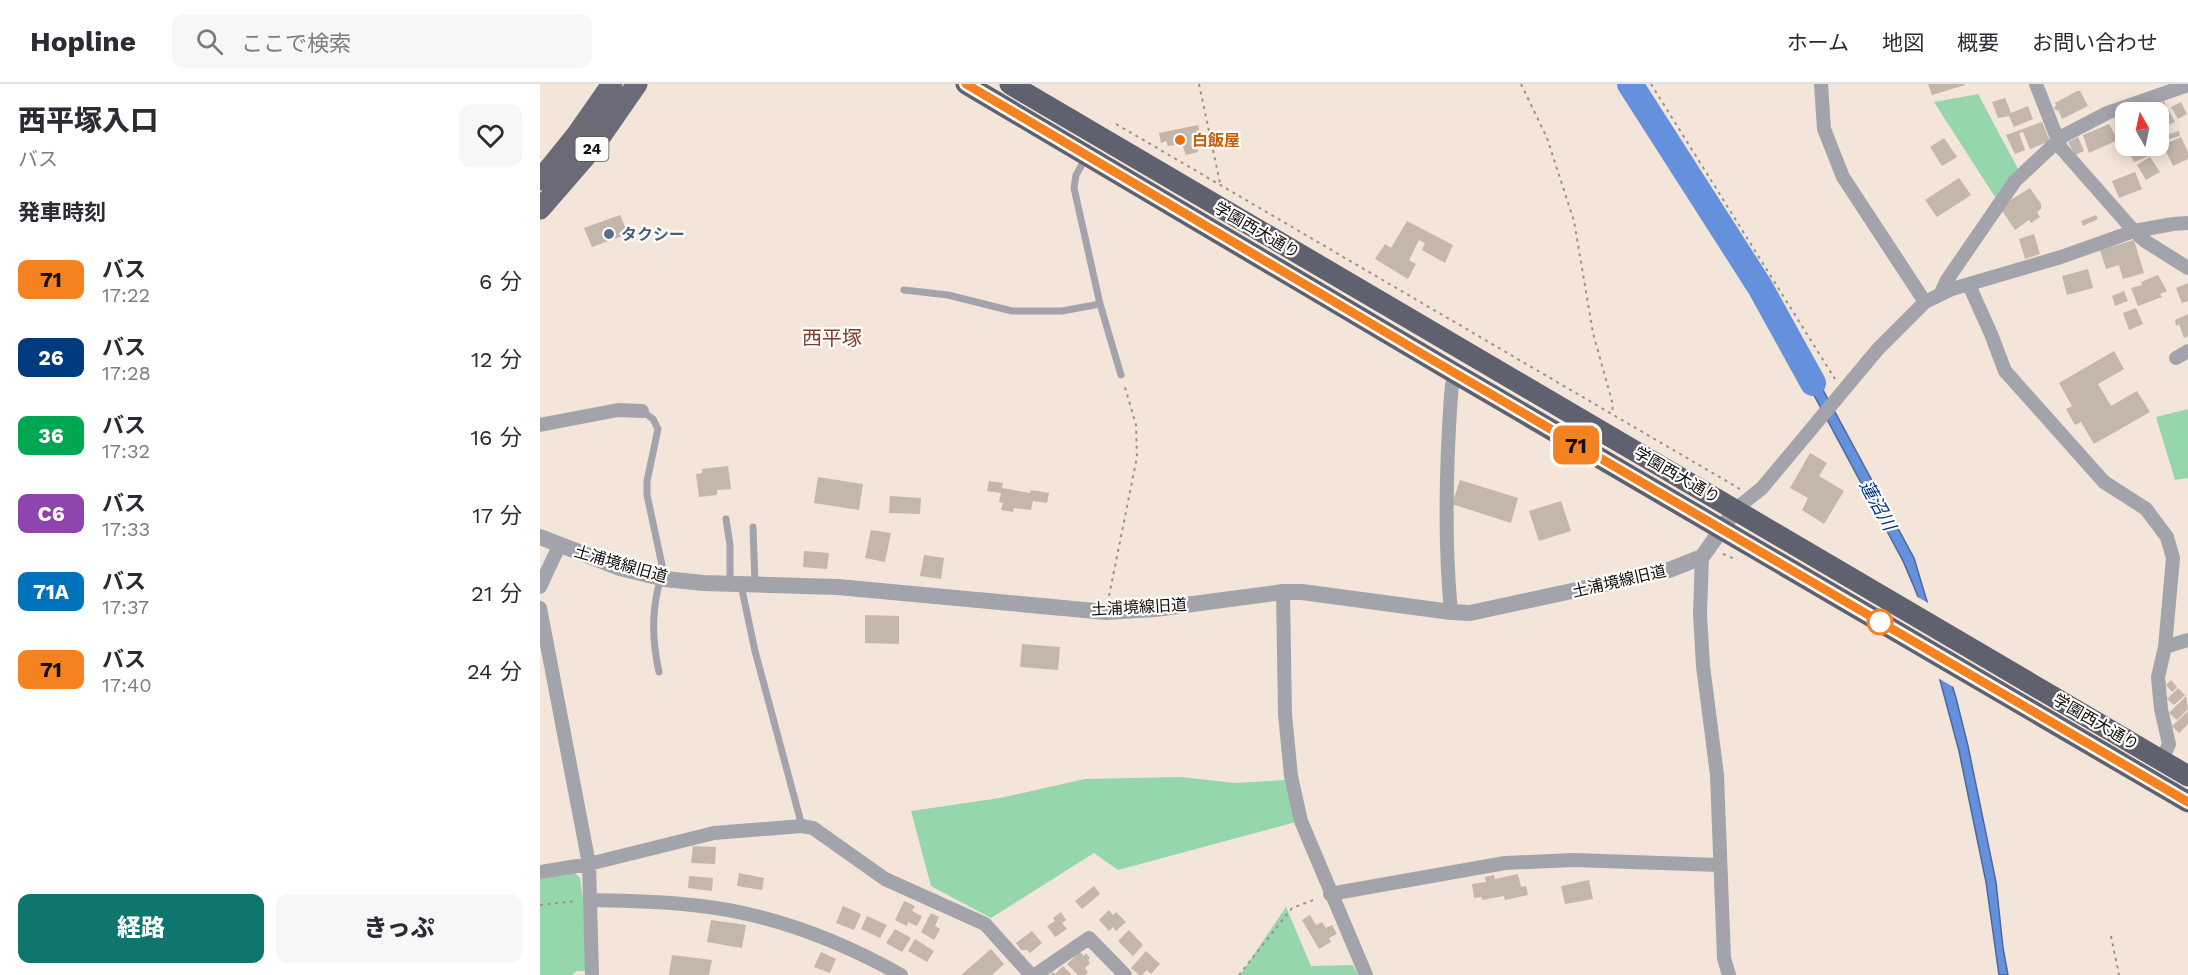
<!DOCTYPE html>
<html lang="ja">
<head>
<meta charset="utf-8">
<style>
  :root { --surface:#fff; --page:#f7f7f7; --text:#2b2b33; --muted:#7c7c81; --line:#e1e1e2; --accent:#0f766e }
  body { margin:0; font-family:"Work Sans","Noto Sans JP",sans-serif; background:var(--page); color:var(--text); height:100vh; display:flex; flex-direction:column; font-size:22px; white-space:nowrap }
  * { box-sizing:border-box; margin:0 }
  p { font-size:20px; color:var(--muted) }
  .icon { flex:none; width:33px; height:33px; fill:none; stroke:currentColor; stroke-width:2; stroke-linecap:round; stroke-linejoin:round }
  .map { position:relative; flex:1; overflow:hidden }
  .side { display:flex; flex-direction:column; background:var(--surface); width:540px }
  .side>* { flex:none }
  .badge { padding:0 12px; border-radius:9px; font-size:21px; line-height:39px }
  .needle { width:39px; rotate:351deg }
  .fabs { position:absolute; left:1575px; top:18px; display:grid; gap:12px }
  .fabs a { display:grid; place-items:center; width:54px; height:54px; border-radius:12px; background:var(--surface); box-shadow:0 3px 15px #0003; font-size:30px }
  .map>.badge { position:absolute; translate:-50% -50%; box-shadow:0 0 0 3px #fff }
  h2 { padding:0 18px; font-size:22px; line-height:54px }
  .round { display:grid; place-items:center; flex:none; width:63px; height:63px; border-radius:12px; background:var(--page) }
  .overview { display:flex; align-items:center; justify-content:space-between; height:102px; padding:0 18px }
  h1 { font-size:28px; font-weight:800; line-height:45px }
  .primary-button { display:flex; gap:12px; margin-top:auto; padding:12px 18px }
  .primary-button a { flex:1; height:69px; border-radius:12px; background:var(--accent); color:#fff; font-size:24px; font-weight:800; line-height:69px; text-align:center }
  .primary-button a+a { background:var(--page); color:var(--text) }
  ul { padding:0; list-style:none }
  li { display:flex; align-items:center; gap:18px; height:78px; padding:0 18px }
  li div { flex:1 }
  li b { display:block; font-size:22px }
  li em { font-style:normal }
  li .badge { min-width:66px; font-weight:700; text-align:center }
  header { display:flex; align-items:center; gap:36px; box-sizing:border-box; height:84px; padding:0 30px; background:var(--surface); border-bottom:2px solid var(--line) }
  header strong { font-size:28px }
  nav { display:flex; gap:33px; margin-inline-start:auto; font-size:21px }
  .search { width:420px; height:54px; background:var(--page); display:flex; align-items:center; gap:15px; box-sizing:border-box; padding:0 21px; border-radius:12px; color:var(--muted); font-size:22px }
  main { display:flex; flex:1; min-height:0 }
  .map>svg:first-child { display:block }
  .green { fill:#95d6ad }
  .water { fill:#6490dc; stroke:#4c699d; stroke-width:1.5 }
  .pier { fill:#f3e5d9 }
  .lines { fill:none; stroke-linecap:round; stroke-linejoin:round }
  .river { stroke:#6490dc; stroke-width:26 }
  .building { fill:#c3b6aa }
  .path { stroke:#9c9188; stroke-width:2; stroke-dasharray:3 4.5; stroke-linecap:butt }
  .service { stroke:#a3a4ab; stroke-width:7 }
  .minor { stroke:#a3a4ab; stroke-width:14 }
  .tertiary { stroke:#a3a4ab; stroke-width:16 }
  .primary { stroke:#6a6b77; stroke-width:21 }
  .trunk { stroke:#60616e; stroke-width:21 }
  .line-casing { stroke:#fff; stroke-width:14 }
  .line { stroke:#f58220; stroke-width:9 }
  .food-dot { fill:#e8710a; stroke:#fff; stroke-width:2 }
  .service-dot { fill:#5c6f8a; stroke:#fff; stroke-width:2 }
  .stop-dot { fill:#fff; stroke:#f58220; stroke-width:3 }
  .labels { text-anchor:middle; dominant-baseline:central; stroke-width:4.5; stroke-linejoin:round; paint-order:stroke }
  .shield { fill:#fff; stroke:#5a5654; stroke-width:1.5 }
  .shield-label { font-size:15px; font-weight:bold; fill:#130e0a }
  .food-label { font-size:16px; font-weight:bold; fill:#c56008; stroke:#fff; text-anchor:start }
  .street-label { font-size:16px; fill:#130e0a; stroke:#fff }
  .service-label { font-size:16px; font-weight:bold; fill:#4e5e75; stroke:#fff; text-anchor:start }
  .water-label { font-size:18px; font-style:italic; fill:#00348b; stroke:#fff }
  .quarter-label { font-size:20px; fill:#813d26; stroke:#fff }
</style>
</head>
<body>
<header>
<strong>Hopline</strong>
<div class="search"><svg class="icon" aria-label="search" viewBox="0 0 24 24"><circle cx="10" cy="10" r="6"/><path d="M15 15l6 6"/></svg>ここで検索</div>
<nav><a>ホーム</a><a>地図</a><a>概要</a><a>お問い合わせ</a></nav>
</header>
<main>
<section class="side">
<div class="overview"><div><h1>西平塚入口</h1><p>バス</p></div><a class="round"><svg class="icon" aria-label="heart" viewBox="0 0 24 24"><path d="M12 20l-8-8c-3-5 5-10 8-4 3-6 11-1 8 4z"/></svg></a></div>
<h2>発車時刻</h2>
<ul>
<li><span class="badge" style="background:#f58220;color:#111">71</span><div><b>バス</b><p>17:22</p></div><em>6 分</em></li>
<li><span class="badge" style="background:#003b80;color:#fff">26</span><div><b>バス</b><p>17:28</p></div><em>12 分</em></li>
<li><span class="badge" style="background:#00a651;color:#fff">36</span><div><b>バス</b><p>17:32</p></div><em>16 分</em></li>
<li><span class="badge" style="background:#8e44ad;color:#fff">C6</span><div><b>バス</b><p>17:33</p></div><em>17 分</em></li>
<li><span class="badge" style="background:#0072bc;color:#fff">71A</span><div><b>バス</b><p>17:37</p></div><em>21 分</em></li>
<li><span class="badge" style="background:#f58220;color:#111">71</span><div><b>バス</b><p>17:40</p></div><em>24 分</em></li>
</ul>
<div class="primary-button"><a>経路</a><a>きっぷ</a></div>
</section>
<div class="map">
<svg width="1648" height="891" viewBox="0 0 1648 891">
  <rect width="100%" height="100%" fill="#f3e5d9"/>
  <path class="green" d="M1438,10L1478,85L1455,113L1394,18Z
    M1648,325V394L1635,396L1616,333Z
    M641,693L695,699L745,696L756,738L578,786L554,769L451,834L391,802L371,727L460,714L545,695Z
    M33,787L40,794L43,816L46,887H37L32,891H0V792Z
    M746,823L771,882L813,881L818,891H700Z"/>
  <path class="water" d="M1262,267L1374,474L1416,614L1428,662L1456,798L1463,864L1468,891H1459L1446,798L1419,667L1377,510L1363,477L1253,272Z"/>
  <path class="pier" d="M1374,511L1392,521L1417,605L1396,593Z"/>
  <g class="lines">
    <path class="river" d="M1090,0L1220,203L1273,299"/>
  </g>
  <path class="building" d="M1388,0H1425V1L1392,11Z
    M1537,7H1540L1548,22L1522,35L1518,26L1516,27L1514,23L1516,22L1515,19Z
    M1465,14L1471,29L1488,22L1493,35L1474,43L1469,32L1458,34L1452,18Z
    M1624,17L1635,38L1618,45V28H1602Z
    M1641,18L1647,30L1638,35L1631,23Z
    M1586,31V58H1585L1576,35Z
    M1502,38L1510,57L1490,65L1483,48L1479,49L1485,66L1475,70L1466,51Z
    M1569,40L1578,56L1549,69L1543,51Z
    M658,41L662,55L656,57L658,68L646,71L642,60L628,62L626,57L621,59L619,49Z
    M1639,47L1640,52L1622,57L1620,53Z
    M1538,53L1544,67L1535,71L1528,58Z
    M1641,53L1648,68V75L1633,82L1623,61Z
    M1404,54L1417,73L1402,82L1390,63Z
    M1596,62H1602L1607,73L1594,78L1588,65Z
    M1610,73L1620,88L1606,96L1597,81Z
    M1595,88L1602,105L1579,114L1572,97Z
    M1419,94L1431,111L1397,133L1385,116Z
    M1490,104L1501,120V125L1497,128L1500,133L1491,139L1489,136L1475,146L1461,125L1464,120Z
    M80,131L88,150L52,163L44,144Z
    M1556,131L1558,135L1543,142L1541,137Z
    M867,137L913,161L905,179L882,166L885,159L879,156L869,176L876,180L868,195L835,175L845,160L851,164Z
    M1494,150L1500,170L1485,175L1479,155Z
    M1594,156L1604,189L1583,195L1579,181L1566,185L1560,166Z
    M1548,185L1553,204L1527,211L1522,192Z
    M1618,191L1627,207L1620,210L1622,213L1598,222L1591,204L1602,201L1601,198Z
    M1648,199V217L1642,219L1636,204Z
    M1584,207L1588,217L1575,222L1572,212Z
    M1596,224L1603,240L1589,246L1583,229Z
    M1648,230V252L1644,254L1639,240L1636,242L1635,236Z
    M1574,267L1584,285L1558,300L1571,322L1597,307L1610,328L1554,360L1541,338L1535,341L1526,325L1532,322L1519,299Z
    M1270,369L1287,379L1279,392L1304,407L1284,440L1262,426L1268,414L1250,404Z
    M188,382L191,405L177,406V411L159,413L156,390L162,389V385Z
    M278,393L323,400L319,426L274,419Z
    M920,396L978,414L971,439L912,420Z
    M449,397L463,399L462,404L490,409L491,406L509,409L507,419L493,417L491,426L474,424L473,428L461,426L463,419L459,418L461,409L447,407Z
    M350,412L381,414L380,430L349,429Z
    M1021,417L1031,447L999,457L989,427Z
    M331,446L351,449L345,478L325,474Z
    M264,467L289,469L287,485L263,483Z
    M384,471L404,474L401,495L380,492Z
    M325,531L359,532V560L325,559Z
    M482,560L520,563L518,586L480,583Z
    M1631,596L1637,603L1632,608L1626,601Z
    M1638,604L1645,611L1634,621L1627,615Z
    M1646,612L1648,625L1637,636L1629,629Z
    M1648,627V640L1639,649L1632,642Z
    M153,762L176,763L175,780L151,779Z
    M199,789L224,794L222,806L197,802Z
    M978,790L981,803L986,802L988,811L965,816L964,812L942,816V813L934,814L932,800L946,798L945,793L954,791L955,795Z
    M149,792L173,794L172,807L148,804Z
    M1049,796L1053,815L1025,820L1021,802Z
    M554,802L560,810L542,825L535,817Z
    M364,817L375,822L372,827L382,832L377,842L368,838L367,842L355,836Z
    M303,822L321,830L314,846L296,839Z
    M569,826L573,831L576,828L586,838L576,847L573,843L569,847L559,836Z
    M521,828L526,836L522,839L527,845L515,853L507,842L515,837L513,834Z
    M391,829L399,833L395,842L400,845L394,856L381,848Z
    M770,831L776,841L782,838L786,844L792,841L797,850L789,854L791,858L779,865L762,836Z
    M327,832L347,841L340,854L321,845Z
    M171,836L206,841L202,864L167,858Z
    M355,845L371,854L362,868L346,859Z
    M589,846L603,861L593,872L578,857Z
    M492,847L502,859L490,869L487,866H481L476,859Z
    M375,855L394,867L387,878L368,867Z
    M451,865L464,880L452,891H421Z
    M606,867L620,880L611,890L607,886L602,891H599L591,884Z
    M281,868L296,875L290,889L274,883Z
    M540,868L544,872L546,869L550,874L548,876L550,879L545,884L548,888L545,891H538L527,880Z
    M132,871L172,876L169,891H129Z
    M523,882L532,891H509L513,888L515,890Z"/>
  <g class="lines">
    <path class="path" d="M659,0L680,99
      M981,0L1007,54L1034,137L1053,249L1073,321L1072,328
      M1111,0L1295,295
      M576,40L1200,405
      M1183,470L1197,476
      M569,512L597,373L596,341L584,300
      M0,821L36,817
      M1571,852L1579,891
      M699,891L752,824L776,815"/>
    <path class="service" d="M545,75L536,91L534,104L560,220L581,291
      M364,206L408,211L472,227H522L560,220
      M102,327L113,335L118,345L107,397V411L125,495
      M186,435L190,461V500
      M213,443L215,500
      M201,501L215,567L262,742
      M119,588C112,557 111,525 121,494"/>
    <path class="minor" d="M1281,0L1284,45L1303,93L1385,218
      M1496,0L1521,64L1594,147L1605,157L1648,184
      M1429,201L1451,250L1465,287L1564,398L1606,425L1627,453L1633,474L1625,563L1618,593L1621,625L1629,660L1622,676
      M1401,209L1407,196L1475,97L1523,52L1567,29L1648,1
      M1636,274L1648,267
      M0,341L78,326L102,327
      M1196,425L1222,404L1338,265L1385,218L1412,205L1521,173L1594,147L1633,140L1648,139
      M1162,473L1160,530L1163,582L1177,691L1184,874L1189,891
      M0,503L19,462
      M743,508L745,630L751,692L761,737L826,891
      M0,524L49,780L52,891
      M911,528C904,456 906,383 911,311L912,301L916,290
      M1625,563L1648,556
      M0,788L49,780L174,749L262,742L273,744L345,795L445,840L491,891
      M790,810L965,779L1033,776L1179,781
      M50,816C84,817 118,817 152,821C225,828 297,855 361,891
      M495,891L549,854L585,891"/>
    <path class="tertiary" d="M0,453L80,484L125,495L163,499L298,503L566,528L615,525L743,508H762L911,528L930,529L1129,486L1162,473L1196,425"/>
    <path class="primary" d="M0,96L37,50L72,0
      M0,125L52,65L97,0"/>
    <path class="trunk" d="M426,0L916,290L1648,718
      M470,0L1648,692"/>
  </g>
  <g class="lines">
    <defs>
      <path id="line" d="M426,0L896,278L1648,718"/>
    </defs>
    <use href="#line" class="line-casing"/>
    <use href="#line" class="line"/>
  </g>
  <circle class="food-dot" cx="640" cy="56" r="6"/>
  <circle class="service-dot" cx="69" cy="150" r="6"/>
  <circle class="stop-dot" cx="1340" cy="538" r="12"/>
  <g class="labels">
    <rect class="shield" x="35.5" y="53" width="33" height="24" rx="4.5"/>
    <g class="shield-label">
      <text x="52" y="65">24</text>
    </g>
    <g class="food-label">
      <text x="652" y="56">白飯屋</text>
    </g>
    <g class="street-label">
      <text transform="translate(717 146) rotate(30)">学園西大通り</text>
      <text transform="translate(1137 391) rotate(30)">学園西大通り</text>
      <text transform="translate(81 480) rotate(16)">土浦境線旧道</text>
      <text transform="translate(1079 497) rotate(-13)">土浦境線旧道</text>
      <text transform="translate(599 523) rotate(-3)">土浦境線旧道</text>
      <text transform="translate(1556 638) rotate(30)">学園西大通り</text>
    </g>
    <g class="service-label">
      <text x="81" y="150">タクシー</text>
    </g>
    <g class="water-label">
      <text transform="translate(1338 421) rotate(61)">蓮沼川</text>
    </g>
    <g class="quarter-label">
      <text x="292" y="254">西平塚</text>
    </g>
  </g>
</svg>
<div class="fabs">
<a><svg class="needle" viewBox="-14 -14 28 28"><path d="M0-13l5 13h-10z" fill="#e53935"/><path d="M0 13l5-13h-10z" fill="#7c7c81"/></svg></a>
</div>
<b class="badge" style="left:1036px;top:361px;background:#f58220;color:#111">71</b>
</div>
</main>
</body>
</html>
